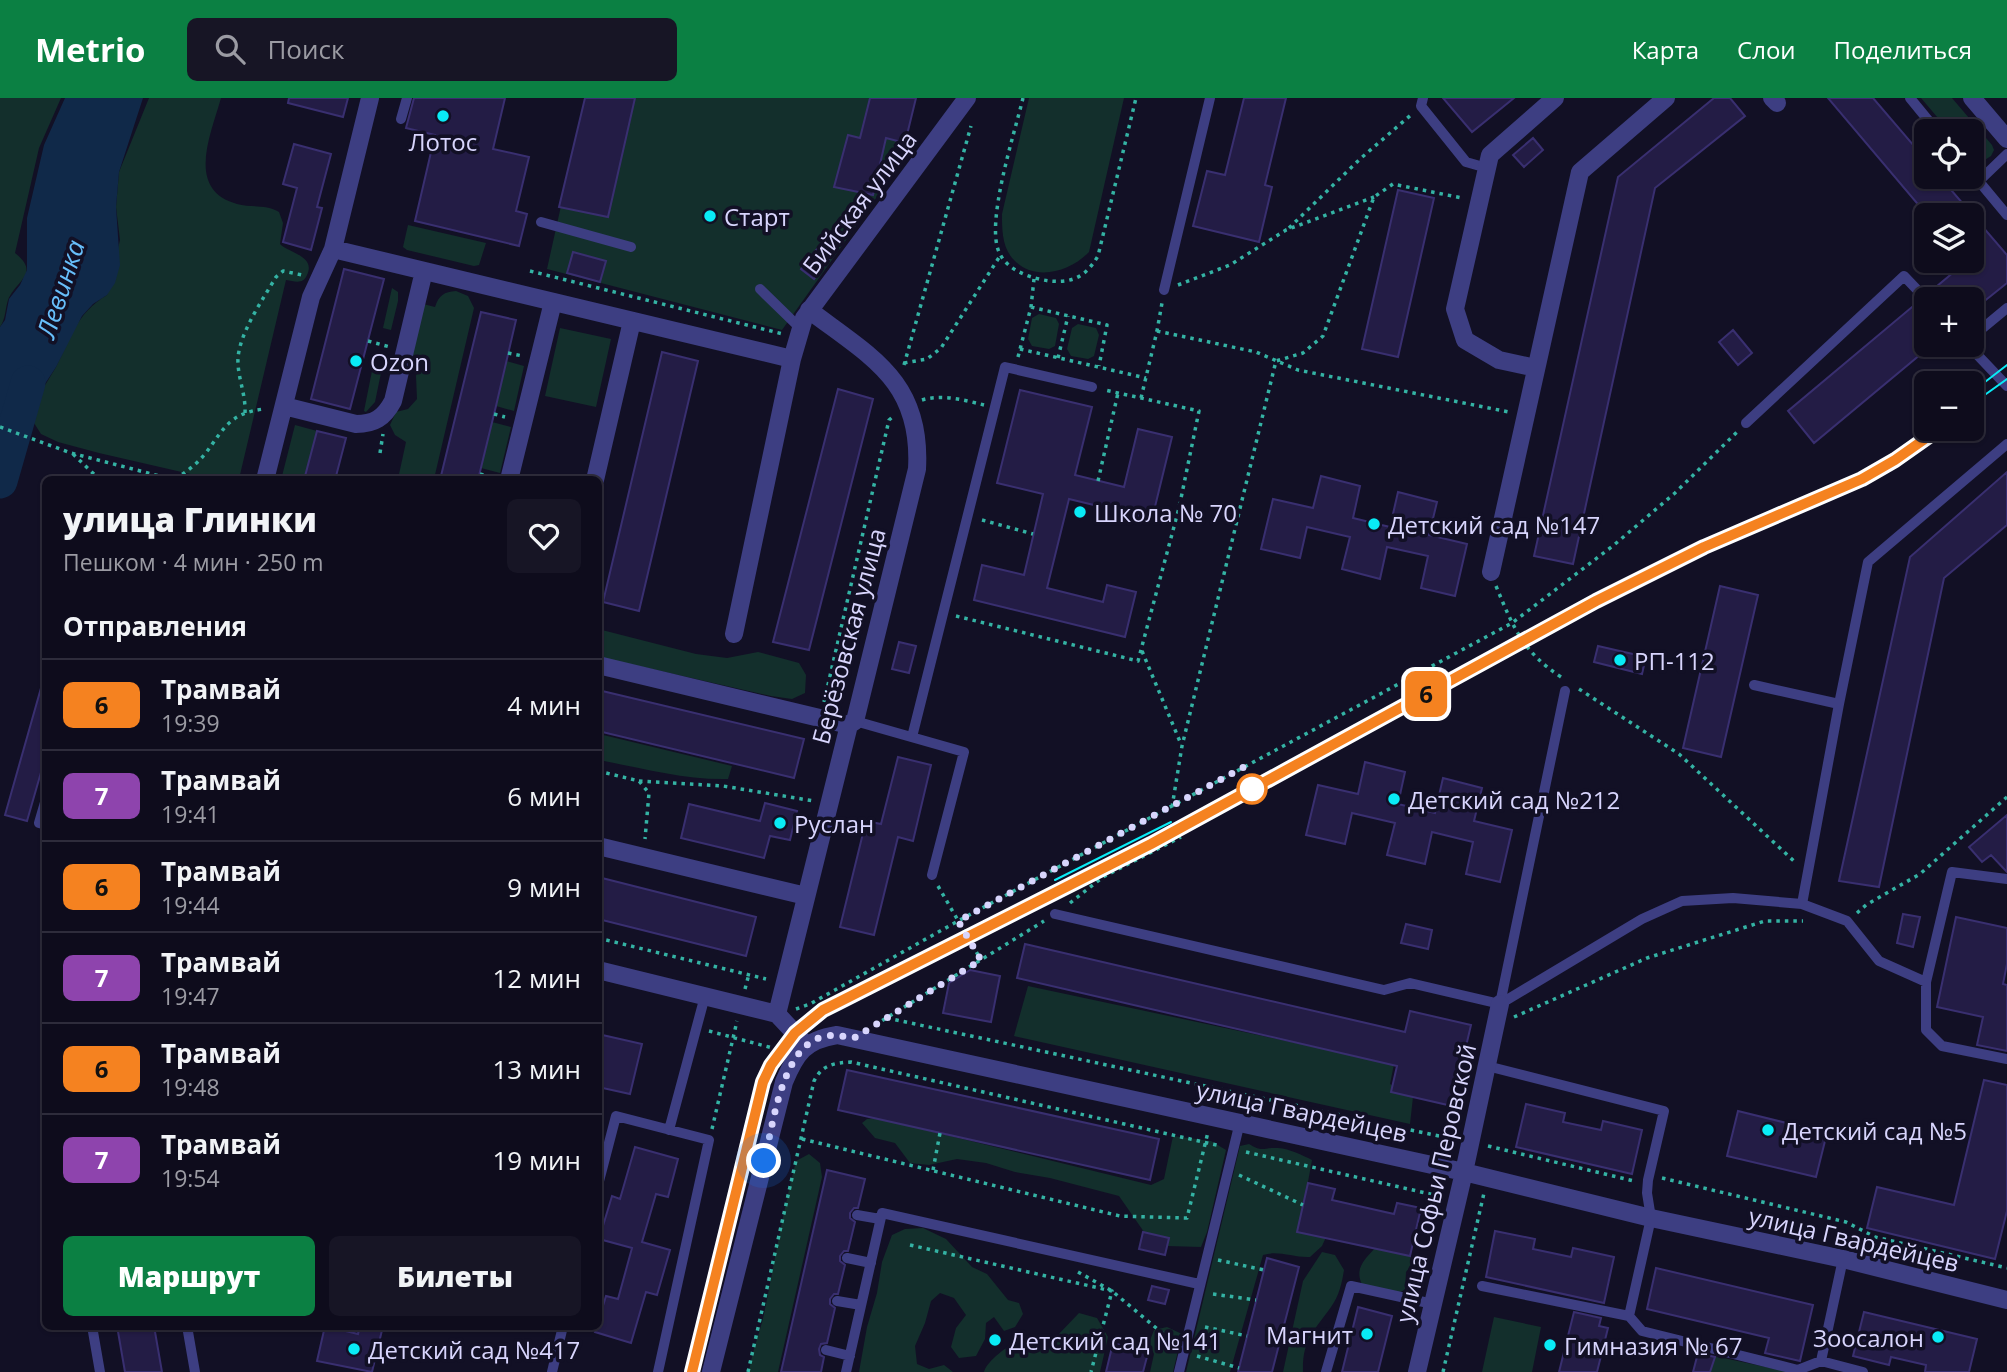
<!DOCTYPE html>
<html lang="ru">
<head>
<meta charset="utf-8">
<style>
  :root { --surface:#0e0c1c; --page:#171525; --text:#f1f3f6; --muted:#9b9ba3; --line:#2e2c3b; --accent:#0b8043 }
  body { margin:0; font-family:"Open Sans",sans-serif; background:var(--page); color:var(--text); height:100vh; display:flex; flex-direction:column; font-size:26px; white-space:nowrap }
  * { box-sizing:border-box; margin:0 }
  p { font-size:23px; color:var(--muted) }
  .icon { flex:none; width:38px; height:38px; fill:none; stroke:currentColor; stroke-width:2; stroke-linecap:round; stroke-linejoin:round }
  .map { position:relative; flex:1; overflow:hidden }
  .drawer { position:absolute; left:42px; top:378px; width:560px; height:854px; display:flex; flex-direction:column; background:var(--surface); border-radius:10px; box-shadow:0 2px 5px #0004,0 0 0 2px var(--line) }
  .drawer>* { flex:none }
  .badge { padding:0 14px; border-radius:10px; font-size:24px; line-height:46px }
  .fabs { position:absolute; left:1914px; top:21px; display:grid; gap:14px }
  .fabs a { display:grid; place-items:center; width:70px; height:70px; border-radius:10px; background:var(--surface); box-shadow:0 2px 5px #0004,0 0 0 2px var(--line); font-size:35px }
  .you { position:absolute; width:35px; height:35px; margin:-18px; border:5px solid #fff; border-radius:50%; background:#1a73e8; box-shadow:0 0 0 10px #1a73e833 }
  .map>.badge { position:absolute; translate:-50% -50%; box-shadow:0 0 0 4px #fff }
  h2 { padding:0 21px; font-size:26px; line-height:63px }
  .round { display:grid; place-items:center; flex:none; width:74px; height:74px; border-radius:10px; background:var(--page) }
  .overview { display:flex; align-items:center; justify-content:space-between; height:119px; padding:0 21px }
  h1 { font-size:33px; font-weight:800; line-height:52px }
  .primary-button { display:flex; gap:14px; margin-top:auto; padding:14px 21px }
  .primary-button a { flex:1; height:80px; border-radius:10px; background:var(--accent); color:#fff; font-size:28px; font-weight:800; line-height:80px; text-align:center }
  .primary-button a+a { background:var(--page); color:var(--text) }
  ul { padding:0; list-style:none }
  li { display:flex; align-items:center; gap:21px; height:91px; padding:0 21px; border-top:2px solid var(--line) }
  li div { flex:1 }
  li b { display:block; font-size:26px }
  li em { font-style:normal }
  li .badge { min-width:77px; font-weight:700; text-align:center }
  header { display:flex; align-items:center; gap:42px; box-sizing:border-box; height:98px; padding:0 35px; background:var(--accent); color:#fff }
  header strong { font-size:33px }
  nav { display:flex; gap:38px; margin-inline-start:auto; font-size:24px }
  .search { width:490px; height:63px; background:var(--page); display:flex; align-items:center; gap:18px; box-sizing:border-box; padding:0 24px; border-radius:10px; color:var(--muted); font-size:26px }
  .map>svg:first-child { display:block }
  .green { fill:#132f2c }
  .water { fill:#102949 }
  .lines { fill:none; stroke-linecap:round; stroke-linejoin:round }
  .river { stroke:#102949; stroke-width:35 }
  .building { fill:#231c45; stroke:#392f70; stroke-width:2 }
  .path { stroke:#34b3a4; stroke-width:3.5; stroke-dasharray:3.5 5; stroke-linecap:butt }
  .lane { stroke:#3d3e82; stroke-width:10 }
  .street { stroke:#3d3e82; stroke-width:18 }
  .tram { stroke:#09ebf6; stroke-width:2 }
  .line-casing { stroke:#fff; stroke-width:16 }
  .line { stroke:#f58220; stroke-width:10 }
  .walk { stroke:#d8d5fd; stroke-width:7; stroke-dasharray:0 12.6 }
  .poi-dot { fill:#09ebf6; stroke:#121025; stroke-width:2.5 }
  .stop-dot { fill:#fff; stroke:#f58220; stroke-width:3.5 }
  .labels { text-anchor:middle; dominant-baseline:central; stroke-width:7; stroke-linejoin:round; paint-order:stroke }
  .poi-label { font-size:24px; fill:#d8d5fd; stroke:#121025; text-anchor:start }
  .street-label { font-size:24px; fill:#d8d5fd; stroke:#121025 }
  .water-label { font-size:26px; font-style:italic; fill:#67befa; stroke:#121025 }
</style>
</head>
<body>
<header>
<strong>Metrio</strong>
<div class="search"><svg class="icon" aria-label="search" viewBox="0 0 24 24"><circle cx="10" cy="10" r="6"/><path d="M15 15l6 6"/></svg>Поиск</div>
<nav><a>Карта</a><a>Слои</a><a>Поделиться</a></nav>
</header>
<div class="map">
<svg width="2007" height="1274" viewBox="0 0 2007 1274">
  <rect width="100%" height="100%" fill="#121025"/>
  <path class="green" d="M0,0H61L39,50L15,155C41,176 16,182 8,202C5,211 6,220 0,229Z
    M149,0H221C211,36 185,92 237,106C251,110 267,106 279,114L283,125L280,146C289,155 316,158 307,177C303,187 294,183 286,182L239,381H212L99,355L58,344L41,336L34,325C35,299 44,290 56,269C72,238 76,216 107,197L120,142L116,109L119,74Z
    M585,0H916L905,45L906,58L782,232L547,171Z
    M1029,0H1124L1089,154C1071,173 1036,184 1015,163C1002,151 1002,132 1002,116Z
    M1921,0H1952L1992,47L1994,52L1991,58L1980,65L1974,62L1972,33H1949Z
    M408,127L486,145L479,167L474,168L407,152L403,149Z
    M392,190L398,194V203L391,232L383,230Z
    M456,193L468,198L474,210L434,381H398L406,344L395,337L390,327L396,314L408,311L417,301L416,278L421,260L411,257L423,206L435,209C439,197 444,194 456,193Z
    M1039,216L1056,220L1059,226L1055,248L1049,251L1032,248L1028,241L1032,220Z
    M1078,226L1096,230L1099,237L1094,258L1088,261L1071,258L1067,251L1072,230Z
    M560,230L611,241L596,309L545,298Z
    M506,263L524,268L514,313L496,308Z
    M372,273L381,275L375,304L366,314L364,313Z
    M492,324L511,329L500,375L481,370Z
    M295,327L317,333L304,381L281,382Z
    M598,531L696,556L727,560L758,554L799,565L806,577L805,595L792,601L771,598L599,559Z
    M599,636L732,668L728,681C684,682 642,670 599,662Z
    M1028,888L1394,966L1390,986L1413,999L1410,1026L1014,938Z
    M876,1020L1151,1087L1164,1081L1173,1038L1211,1043L1226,1052L1207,1134L1201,1149L1167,1148L1151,1144L1119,1098L1050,1080L1015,1074L986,1065L957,1061L929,1067L910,1065L895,1045L875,1040L862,1025L867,1021Z
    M1249,1046C1263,1055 1263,1049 1278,1050C1290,1051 1302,1057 1312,1062L1301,1122L1327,1137L1322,1148L1310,1159C1294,1160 1278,1152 1263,1157L1230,1274H1186L1240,1048Z
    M809,1056L820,1065L822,1079L778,1274H749C752,1252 761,1233 765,1211C775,1162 783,1112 796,1063Z
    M923,1130L946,1141L972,1169L987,1176L1008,1202L1019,1205L1023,1216L1015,1229L1004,1233L994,1219L986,1225L985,1241L976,1258L959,1260L951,1249L956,1230L966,1217L954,1200L940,1195L931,1203L925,1225L915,1248L917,1266L929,1271L944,1267L953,1274H859L867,1229L877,1195L882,1164L892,1137L905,1131Z
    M1378,1147L1396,1150L1416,1161L1406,1174L1405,1192L1386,1199L1366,1194C1352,1172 1362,1164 1378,1147Z
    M1322,1154L1335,1157L1344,1172C1342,1185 1339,1198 1331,1209C1314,1233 1302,1242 1303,1274H1283L1303,1183Z
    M1079,1215L1097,1220L1108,1239L1100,1274H984C987,1261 1019,1239 1033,1237C1040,1236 1049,1238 1056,1239Z
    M1494,1219L1541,1229L1532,1274H1482Z
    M1167,1229L1182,1236L1173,1274H1150L1154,1256L1149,1245L1154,1232Z
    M1714,1258L1790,1274H1710Z"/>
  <path class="water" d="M65,0H143L119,74L116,109L120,167L115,185L107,197L93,206L82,218L56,269L39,295L31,318L24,326L14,330L0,320V229L5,222L9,201L20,187L27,172V120L44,47Z"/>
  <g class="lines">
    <path class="river" d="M0,383L28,285"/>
  </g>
  <path class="building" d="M289,0H348L343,19L288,5Z
    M414,0H505L493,51L529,59L516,113L527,116L519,148L415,123L435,37L406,30Z
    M585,0H635L608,119L559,109Z
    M870,0H916L905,45L886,40L873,97L834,89L848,37L860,40Z
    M1244,0H1286L1265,87L1272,89L1259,144L1193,128L1207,73L1225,77Z
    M1443,0H1514L1472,34Z
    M1714,0H1730L1745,18L1655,90L1573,466L1534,458L1618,79Z
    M1828,0H1873L1927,63V79H1940L2007,157V185L1972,213V201H1931L1930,194L1967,163H1972V117H1927Z
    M1533,40L1543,52L1524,69L1513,57Z
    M294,46L331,56L317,109L322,110L311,152L283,144L297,90L283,86Z
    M1398,92L1434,100L1398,259L1362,251Z
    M817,151L830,160L814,181L801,171Z
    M573,154L606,163L600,184L567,175Z
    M344,171L384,181L350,311L311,301Z
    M1918,204L1927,206V251L1814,345L1788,313Z
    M481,214L516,222L496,308L478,382H440Z
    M1733,232L1752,255L1738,267L1719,244Z
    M662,254L698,263L639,513L603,504Z
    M838,291L873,301L809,552L773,544Z
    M1020,292L1092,309L1075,377L1124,389L1138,331L1172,339L1152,421L1069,401L1047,490L1103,504L1107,487L1136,494L1125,539L974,502L982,467L1024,477L1043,396L997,385Z
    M317,333L346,340L335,382H304Z
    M2007,374V427L1944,480L1879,789L1839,783L1910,459Z
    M1321,378L1360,388L1353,420L1390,429L1398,394L1437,404L1429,437L1467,446L1455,498L1421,490L1428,458L1387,449L1380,481L1342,471L1350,439L1307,429L1300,460L1261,451L1273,401L1313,410Z
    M1720,488L1758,497L1721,659L1683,650Z
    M899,544L916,548L909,575L892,571Z
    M1598,548L1646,559L1642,576L1594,564Z
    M41,590H46V657L27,723L5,717Z
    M598,592L804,641L794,680L598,633Z
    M898,659L931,667L913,743L898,739L874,837L840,829L866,723L881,726Z
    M1365,664L1405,674L1398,706L1435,715L1443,680L1482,690L1474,723L1512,732L1500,784L1466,776L1473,744L1432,734L1425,766L1387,757L1395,725L1352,715L1345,746L1306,737L1318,687L1358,696Z
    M765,705L797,713L790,742L770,738L764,760L681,740L689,706L760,723Z
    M2007,717V774L1991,757L1982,764L1969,749Z
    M598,779L756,819L746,858L598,821Z
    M1903,816L1920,819L1913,849L1897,845Z
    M1956,819L2007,830V866L2003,886L2007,887V953L1977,947L1983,919L1937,909Z
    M1406,826L1432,832L1428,851L1401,845Z
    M1025,846L1405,934L1410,913L1471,927L1452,1008L1391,994L1397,968L1017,880Z
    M970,872L1000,878L991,924L943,915L949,885Z
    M598,936L642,946L630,996L598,989Z
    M847,972L1159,1041L1150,1082L838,1012Z
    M1984,982L2007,987V1113L1995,1161L1867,1130L1877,1089L1954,1107Z
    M1526,1006L1565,1015L1563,1024L1601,1032L1603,1023L1642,1032L1632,1076L1516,1049Z
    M1738,1013L1827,1035L1816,1079L1727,1058Z
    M635,1049L678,1061L668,1099L656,1096L642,1144L670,1152L657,1197L646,1194L631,1245L595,1234L606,1198L618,1201L632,1150L599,1141L612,1098L620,1101Z
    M827,1072L865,1081L858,1110H854L850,1115V1120L855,1124L848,1153H844L840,1158V1163L845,1167L838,1196H834L830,1201V1206L835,1210L827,1245L821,1246L819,1251L820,1257L824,1259L821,1274H781Z
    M1308,1085L1335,1091L1332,1102L1394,1116L1397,1105L1421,1110L1410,1158L1297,1134Z
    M1495,1133L1535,1141L1533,1151L1571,1159L1573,1150L1614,1159L1604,1205L1486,1179Z
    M1143,1134L1169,1140L1165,1157L1139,1151Z
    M1267,1160L1299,1169L1272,1274H1238Z
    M1656,1170L1813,1207L1800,1263L1765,1255L1769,1240L1647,1211Z
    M1152,1188L1169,1192L1165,1206L1148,1202Z
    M1358,1209L1392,1218L1378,1274H1342Z
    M1574,1214L1601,1220L1599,1228L1608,1230L1597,1274H1559Z
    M1864,1214L1977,1241L1969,1274H1925L1926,1267L1891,1259L1889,1267L1853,1258Z
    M117,1228H154L162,1274H125Z
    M325,1228L358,1236L360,1228H383L372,1274L317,1263Z
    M1113,1245L1148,1255L1143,1274H1106Z
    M1698,1255L1715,1259L1710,1274H1693Z"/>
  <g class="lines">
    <path class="path" d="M1023,0C1015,34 984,128 1000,156C1008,173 1033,181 1050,183C1074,185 1086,178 1098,158L1136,0
      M1289,130L1360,61L1412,16
      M530,173L783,236
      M1178,187L1230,167L1286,132L1374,99
      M1031,209L1107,227L1099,268
      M1157,233L1256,254L1298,272L1509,314
      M368,243L390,249
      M1020,251L1146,280
      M508,255L523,258
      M1018,259L1031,209L1034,181
      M1058,260L1068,218
      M904,265L927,261L941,250L1000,158
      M904,267L971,28
      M1141,300L1157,233L1162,205
      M922,302C941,296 965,302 984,307
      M245,315C246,296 237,278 238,260C240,234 263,201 276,179L283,173L302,177
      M494,316L505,319
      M0,329L71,355L175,382
      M380,355L383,336
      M73,356L100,382
      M480,376L491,379
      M175,381C186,374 196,367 205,356C224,331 229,315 264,311
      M1098,383L1118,295
      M982,422L1033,436
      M1496,488C1513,529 1523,554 1561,579
      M956,518L1138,563L1179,410L1199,313L1105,292
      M1142,553L1181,646
      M1579,591L1679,656L1796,765
      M824,604L889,322L895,317
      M598,673L639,683L649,695L645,741
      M639,683L723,688L814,703
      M1172,709L1182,648L1276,263L1303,255L1323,238L1374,99L1393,86L1462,100
      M938,788L981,862
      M1070,805L1103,779L1181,739
      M1857,815L1866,807L1920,776L2007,699
      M598,840L766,881
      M745,891L749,876
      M796,911L810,906L958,823L1512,525L1614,447L1675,395L1737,334
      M1514,919L1647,860L1765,823H1803
      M887,920L1453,1041
      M875,927L1044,823
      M709,933L780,952
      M712,1031L737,923
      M802,1041L1120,1118L1187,1120L1208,1034
      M1488,1048L1634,1083
      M1246,1054L1439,1098
      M933,1072L940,1035
      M1239,1077L1303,1107
      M1662,1080L1846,1124L1875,1139L2007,1170
      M910,1147L1112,1193L1091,1274
      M1218,1162L1264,1172
      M1078,1174L1112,1193L1173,1244
      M1213,1196L1256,1202
      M1205,1229L1247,1238
      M1197,1258L1239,1270
      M748,1274L814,983C822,967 833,965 851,964L1221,1048
      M1443,1274L1484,1095"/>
    <path class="lane" d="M1423,0L1421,8L1466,64L1487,70
      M1910,0L1937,33
      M401,21L407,0
      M1972,75L2007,117
      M1979,83L2007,56
      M541,124L631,149
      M760,191L800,230
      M1164,192L1210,0
      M1972,239L2007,210
      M1968,247L2007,288
      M1746,325L1904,178L1924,199
      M2007,346L1868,464L1839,606L1802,806L1847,823L1879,863L1926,884V932L1942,948L2007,961
      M1754,587L1839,606
      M1565,593L1500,906L1642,821L1682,803L1733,800L1802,806
      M855,623L964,654L932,777
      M912,639L1005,269L1092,289
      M46,701L39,725L46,727
      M1055,816L1384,892L1410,885L1500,906
      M1926,884L1952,774L2007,781
      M1487,968L1664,1013L1648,1082L1647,1095L1651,1120L1629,1218
      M669,1032L705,898
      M598,1087L616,1018L709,1042L658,1274
      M857,1117L880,1121
      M847,1160L871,1165
      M1482,1188L1629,1218L1642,1233L1798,1272L1821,1263L1863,1274
      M837,1203L861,1207
      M92,1228L100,1274
      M187,1228L195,1274
      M826,1252L850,1258
      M1821,1263L1843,1161
      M552,1274L563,1228
      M846,1274L882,1115L1199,1186
      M1179,1274L1240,1024
      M1326,1274L1351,1188L1433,1206"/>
    <path class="street" d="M1772,0L1777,5
      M1972,0L2007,41
      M333,151L792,261
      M1536,270L1499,262L1465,242L1455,211L1490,57L1555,0
      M284,308L356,326C374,326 384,320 393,303L424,173
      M265,382L311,199L333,151L370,0
      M509,382L553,204
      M595,382L632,223
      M1491,474L1580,74L1666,0
      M734,536L792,261L804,220L967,0
      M598,567L849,627
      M598,748L806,798
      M598,872L777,916L806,947
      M777,916L849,627L855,623L917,371C922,283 871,259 809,212
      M711,1274L784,984C796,955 805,942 837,937L1464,1074L1651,1120L1843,1161L2007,1202
      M1417,1274L1464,1074L1500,906"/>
    <path class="tram" d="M1972,294L2007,267
      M1972,306L2007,281
      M1055,782L1171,724
      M692,1274L763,984L771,967L795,935L823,912L839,904L1151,745L1596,503L1704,449L1862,381L1895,362L1939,331"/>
  </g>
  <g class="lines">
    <defs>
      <path id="line" d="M692,1274L763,984L771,967L795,935L823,912L839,904L1151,746L1596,503L1704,449L1862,381L1895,362L1939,331"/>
    </defs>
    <use href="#line" class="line-casing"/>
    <use href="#line" class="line"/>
    <path class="walk" d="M764,1063C773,1029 781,950 822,939C833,936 843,938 854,940L981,862L958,823L1244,669L1252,691"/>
  </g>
  <g class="poi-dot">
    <circle cx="443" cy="18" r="7"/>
    <circle cx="710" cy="118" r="7"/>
    <circle cx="356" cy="263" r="7"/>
    <circle cx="1080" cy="414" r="7"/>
    <circle cx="1374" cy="426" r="7"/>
    <circle cx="1620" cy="562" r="7"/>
    <circle cx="1394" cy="701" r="7"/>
    <circle cx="780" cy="725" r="7"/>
    <circle cx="1768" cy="1032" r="7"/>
    <circle cx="1367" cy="1236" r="7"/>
    <circle cx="1938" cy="1239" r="7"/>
    <circle cx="995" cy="1242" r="7"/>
    <circle cx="1550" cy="1247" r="7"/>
    <circle cx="354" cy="1251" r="7"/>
  </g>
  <circle class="stop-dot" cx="1252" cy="691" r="14"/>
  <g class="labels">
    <g class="poi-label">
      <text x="443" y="43" text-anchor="middle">Лотос</text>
      <text x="724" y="118">Старт</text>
      <text x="370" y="263">Ozon</text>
      <text x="1094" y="414">Школа № 70</text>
      <text x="1388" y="426">Детский сад №147</text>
      <text x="1634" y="562">РП-112</text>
      <text x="1408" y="701">Детский сад №212</text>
      <text x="794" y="725">Руслан</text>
      <text x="1782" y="1032">Детский сад №5</text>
      <text x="1353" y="1236" text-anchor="end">Магнит</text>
      <text x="1924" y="1239" text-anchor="end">Зоосалон</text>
      <text x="1009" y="1242">Детский сад №141</text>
      <text x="1564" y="1247">Гимназия № 67</text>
      <text x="368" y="1251">Детский сад №417</text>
    </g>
    <g class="street-label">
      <text transform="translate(859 104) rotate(-53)">Бийская улица</text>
      <text transform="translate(848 538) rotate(-75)">Берёзовская улица</text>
      <text transform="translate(1302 1013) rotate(12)">улица Гвардейцев</text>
      <text transform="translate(1435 1085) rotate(-77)">улица Софьи Перовской</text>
      <text transform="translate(1854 1141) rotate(13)">улица Гвардейцев</text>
    </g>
    <g class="water-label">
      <text transform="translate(60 191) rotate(-72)">Левинка</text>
    </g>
  </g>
</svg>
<div class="fabs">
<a><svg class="icon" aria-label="locate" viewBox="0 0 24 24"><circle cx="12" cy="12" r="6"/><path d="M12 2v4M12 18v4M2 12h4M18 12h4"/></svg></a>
<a><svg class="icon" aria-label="layers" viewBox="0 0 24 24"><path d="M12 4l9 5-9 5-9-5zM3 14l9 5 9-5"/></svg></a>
<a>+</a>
<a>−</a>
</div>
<div class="you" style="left:764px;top:1063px"></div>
<b class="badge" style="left:1426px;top:596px;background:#f58220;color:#111">6</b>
<section class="drawer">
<div class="overview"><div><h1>улица Глинки</h1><p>Пешком · 4 мин · 250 m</p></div><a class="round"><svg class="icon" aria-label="heart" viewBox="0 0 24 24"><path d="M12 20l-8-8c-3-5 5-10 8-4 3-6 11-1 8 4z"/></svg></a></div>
<h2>Отправления</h2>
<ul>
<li><span class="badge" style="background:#f58220;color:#111">6</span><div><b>Трамвай</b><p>19:39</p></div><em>4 мин</em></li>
<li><span class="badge" style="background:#8e44ad;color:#fff">7</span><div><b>Трамвай</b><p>19:41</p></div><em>6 мин</em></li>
<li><span class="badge" style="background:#f58220;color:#111">6</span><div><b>Трамвай</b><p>19:44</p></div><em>9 мин</em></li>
<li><span class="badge" style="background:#8e44ad;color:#fff">7</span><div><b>Трамвай</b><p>19:47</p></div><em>12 мин</em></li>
<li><span class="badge" style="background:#f58220;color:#111">6</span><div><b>Трамвай</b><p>19:48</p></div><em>13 мин</em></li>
<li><span class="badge" style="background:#8e44ad;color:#fff">7</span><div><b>Трамвай</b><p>19:54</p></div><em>19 мин</em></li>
</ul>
<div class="primary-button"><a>Маршрут</a><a>Билеты</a></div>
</section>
</div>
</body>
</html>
